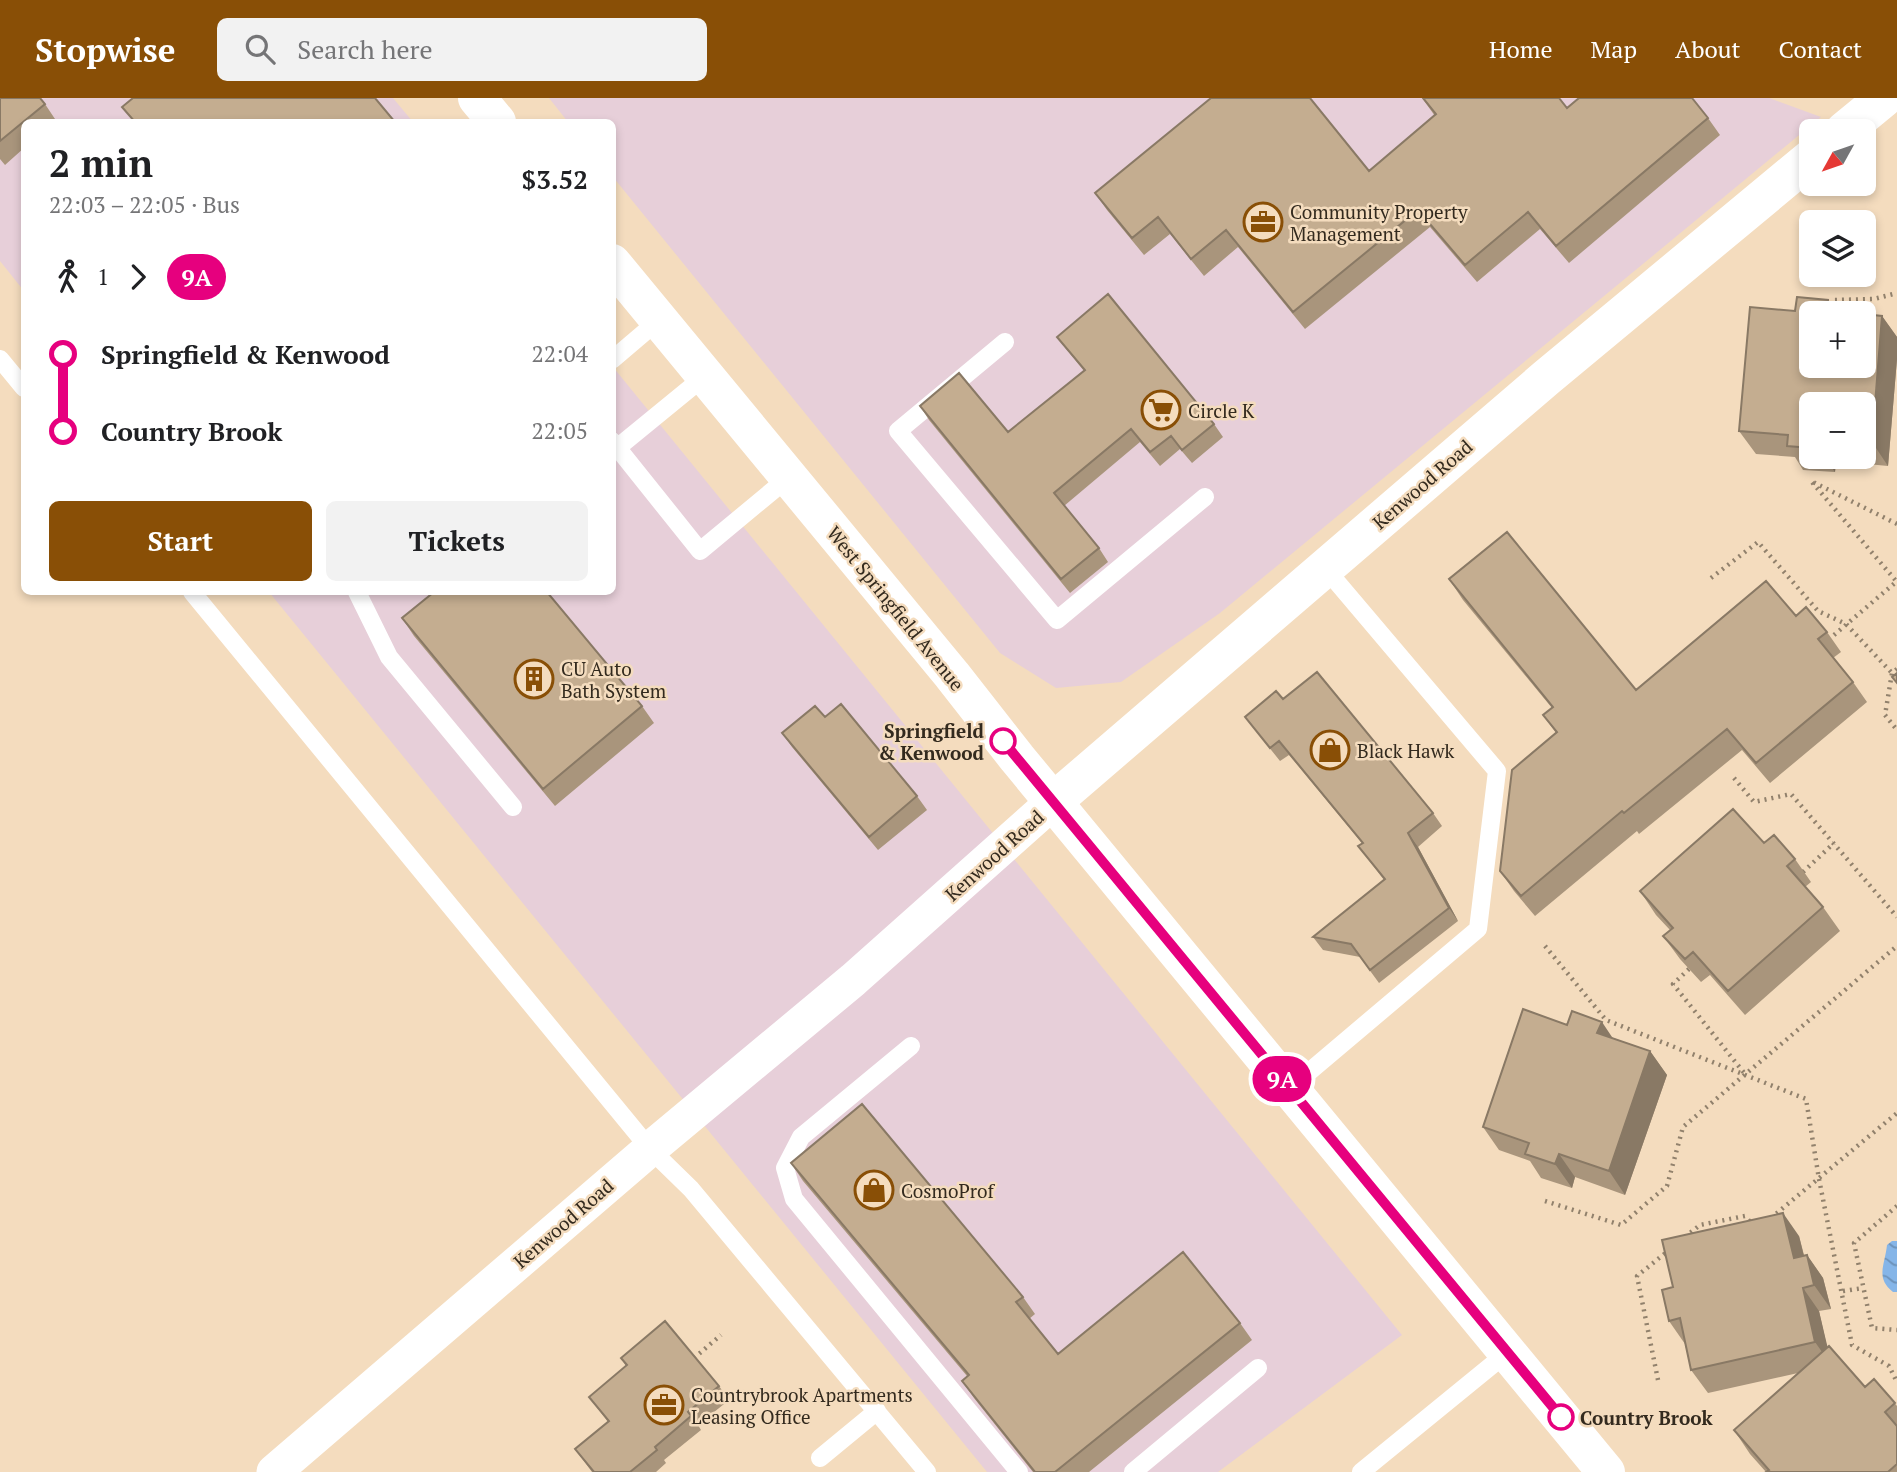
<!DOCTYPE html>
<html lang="en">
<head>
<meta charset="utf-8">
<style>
  :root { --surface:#fff; --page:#f2f2f2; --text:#202124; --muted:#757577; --accent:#894f06 }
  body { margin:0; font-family:"PT Serif",serif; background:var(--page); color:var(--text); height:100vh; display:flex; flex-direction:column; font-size:26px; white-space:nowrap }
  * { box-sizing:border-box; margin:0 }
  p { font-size:23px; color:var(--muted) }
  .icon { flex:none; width:38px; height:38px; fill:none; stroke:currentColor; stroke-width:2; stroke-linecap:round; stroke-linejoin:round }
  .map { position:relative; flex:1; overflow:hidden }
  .drawer { position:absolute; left:21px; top:21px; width:595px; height:476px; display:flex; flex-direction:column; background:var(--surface); border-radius:10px; box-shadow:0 4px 10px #0003 }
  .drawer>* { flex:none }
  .badge { padding:0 14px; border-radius:23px; font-size:24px; line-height:46px }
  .needle { width:46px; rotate:230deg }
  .buttons { position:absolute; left:1799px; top:21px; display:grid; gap:14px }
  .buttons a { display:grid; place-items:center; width:77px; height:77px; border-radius:10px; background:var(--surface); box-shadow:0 4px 10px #0003; font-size:35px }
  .map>.badge { position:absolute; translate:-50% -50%; box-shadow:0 0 0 4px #fff }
  .legs { display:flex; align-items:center; gap:10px; height:77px; padding:0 28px; font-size:23px }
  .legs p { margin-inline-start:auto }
  .summary { display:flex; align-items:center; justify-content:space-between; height:119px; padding:0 28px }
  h1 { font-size:38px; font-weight:600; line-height:52px }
  .primary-button { display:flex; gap:14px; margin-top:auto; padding:14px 28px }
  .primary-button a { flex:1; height:80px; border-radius:10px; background:var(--accent); color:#fff; font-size:28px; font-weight:600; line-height:80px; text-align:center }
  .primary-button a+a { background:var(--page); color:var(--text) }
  ul { padding:0 28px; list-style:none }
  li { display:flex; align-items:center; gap:24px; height:77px; font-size:26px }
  li i { display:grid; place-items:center; width:10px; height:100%; margin:0 9px; background:currentColor }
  li i::after { content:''; width:18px; height:18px; margin:-9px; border:5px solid; border-radius:50%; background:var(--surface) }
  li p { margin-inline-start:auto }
  li:first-child i { background:linear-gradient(#0000 50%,currentColor 0) }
  li:last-child i { background:linear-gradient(currentColor 50%,#0000 0) }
  header { display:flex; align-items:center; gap:42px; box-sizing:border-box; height:98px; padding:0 35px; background:var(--accent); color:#fff }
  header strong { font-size:33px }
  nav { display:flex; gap:38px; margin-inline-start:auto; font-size:24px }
  .search { width:490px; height:63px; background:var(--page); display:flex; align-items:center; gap:18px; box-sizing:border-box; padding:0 24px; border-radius:10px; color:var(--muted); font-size:26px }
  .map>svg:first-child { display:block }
  .commercial { fill:#e7cfd9 }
  .water { fill:url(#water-waves) }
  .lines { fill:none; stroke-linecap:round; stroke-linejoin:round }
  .path { stroke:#91816c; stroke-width:4.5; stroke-dasharray:2 5; stroke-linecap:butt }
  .service { stroke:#fff; stroke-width:18 }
  .minor { stroke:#fff; stroke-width:35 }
  .tertiary { stroke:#fff; stroke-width:38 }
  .secondary { stroke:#fff; stroke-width:38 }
  .wall { fill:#a9957c; fill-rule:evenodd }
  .shaded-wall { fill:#897965 }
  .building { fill:#c4ad90; stroke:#897965; stroke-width:2 }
  .line-1-casing { stroke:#fff; stroke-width:16 }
  .line-1 { stroke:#e6007e; stroke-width:10 }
  .stop-1-dot { fill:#fff; stroke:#e6007e; stroke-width:3.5 }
  .labels { text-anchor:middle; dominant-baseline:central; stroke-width:5; stroke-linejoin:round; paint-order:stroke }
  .poi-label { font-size:19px; fill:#332a1e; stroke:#f4dcbe; text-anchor:start }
  .street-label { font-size:19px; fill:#332a1e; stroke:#f4dcbe }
  .stop-label { font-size:19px; font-weight:bold; fill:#332a1e; stroke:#f4dcbe; text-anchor:end }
</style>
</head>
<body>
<header>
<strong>Stopwise</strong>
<div class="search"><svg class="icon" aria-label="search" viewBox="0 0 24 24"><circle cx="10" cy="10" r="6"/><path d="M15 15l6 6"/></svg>Search here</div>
<nav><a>Home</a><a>Map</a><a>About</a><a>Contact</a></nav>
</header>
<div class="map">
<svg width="1897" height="1374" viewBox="0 0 1897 1374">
  <defs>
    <pattern id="water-waves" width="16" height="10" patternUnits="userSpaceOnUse" patternTransform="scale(1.75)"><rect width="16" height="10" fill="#85b5e8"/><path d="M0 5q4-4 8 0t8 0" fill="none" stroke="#6d93bb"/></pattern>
  </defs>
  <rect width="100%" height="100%" fill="#f4dcbe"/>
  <path class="commercial" d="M0,0H393L413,24H24V193L0,163Z
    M549,0H1769L1821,19L1220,515L1121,584L1056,590L1000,555L613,79L612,24H568Z
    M613,269L1402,1237L1218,1374H987L269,494H612Z"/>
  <path class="water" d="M1892,1143H1897V1194H1893C1875,1180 1885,1167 1887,1147Z"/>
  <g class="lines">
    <path class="path" d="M1833,215L1834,202L1874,201L1897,195
      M1897,426L1811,383L1897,484
      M1711,480L1758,444L1818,513L1846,526L1892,575
      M1834,537L1896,484
      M1897,571L1892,575L1885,617L1897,632
      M1734,680L1754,704L1791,696L1897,819
      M1803,774L1834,745
      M1545,848L1606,922L1806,1001L1819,1081L1852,1247L1889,1268L1897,1284
      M1689,871L1673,886L1745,976
      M1545,1103L1621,1127L1667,1088L1683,1029L1897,848
      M1897,1108L1854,1145L1872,1230L1897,1232
      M1771,1120L1897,1015
      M1685,1139L1700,1127L1745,1118L1752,1126
      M1843,1193L1863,1190
      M694,1260L721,1237
      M1658,1282L1637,1178L1668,1153"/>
    <path class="service" d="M1005,244L898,333L1057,522L1205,399
      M0,261L24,290
      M612,262L659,222
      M612,343L700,453L788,380
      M617,350L705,278
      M192,494L650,1051L691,1091L927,1374
      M357,494L389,559L513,709
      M911,948L801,1039L785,1070L794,1101L1019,1374
      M1290,990L1478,831L1497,673L1325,470
      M820,1360L877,1313
      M1133,1374L1258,1270
      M1361,1374L1508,1254"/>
    <path class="minor" d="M274,1374L650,1051L853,882L1054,703"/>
    <path class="tertiary" d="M1844,33L1884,0
      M1054,703L1546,280L1811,60"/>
    <path class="secondary" d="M477,0L497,24
      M612,165L952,577L1017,660L1606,1374"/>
  </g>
  <path class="wall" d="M0,0L45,6L57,24H24V50L5,67L0,61Z
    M1422,0L1708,20L1720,37L1569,165L1540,131L1477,184L1430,129L1305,231L1238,149L1204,178L1170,136L1144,157L1107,112L1095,95L1369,73L1435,18Z
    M1795,213L1837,214L1882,218L1897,239V261L1888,368L1836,363L1835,374L1803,372L1795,359L1756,356L1739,333ZM1811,306H1864V359H1811Z
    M1057,239L1214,326L1223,339L1192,365L1180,351L1160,368L1140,344L1064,408L1099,450L1108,464L1070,495L929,322L920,308L1008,334L1084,273L1067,252Z
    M1449,481L1636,592L1796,518L1827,534L1841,554L1833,560L1853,584L1867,604L1770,685L1742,652L1639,736L1637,733L1535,818L1514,793L1500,773L1556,635L1543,617L1552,610L1463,502Z
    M402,520L642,608L654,625L555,708L414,538Z
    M1283,601L1433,715L1442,728L1418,749L1458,823L1379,885L1360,859L1323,852L1313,839L1384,782L1358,748L1362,745L1289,657L1280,663L1245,619Z
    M825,619L917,698L927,712L878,752L792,649L782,635Z
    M1764,745L1795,761L1811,784L1805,789L1823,809L1840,833L1745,917L1710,877L1701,884L1680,861L1663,838L1670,832L1656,817L1640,793Z
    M1567,927L1613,940L1650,953L1667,977L1625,1097L1575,1079L1572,1090L1541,1080L1530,1063L1499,1052L1483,1029Z
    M791,1065L1023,1199L1035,1216L1029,1221L1058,1256L1240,1225L1252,1242L1089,1374H1033L974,1300L962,1283L967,1278L803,1083Z
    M1799,1138L1804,1157H1807L1823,1180L1831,1211L1819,1213L1827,1249L1865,1289L1874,1281L1897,1308V1374H1766L1750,1356L1734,1332L1798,1275L1708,1295L1691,1272L1685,1246L1669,1223L1673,1189Z
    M621,1260L719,1288L729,1302L698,1327L701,1332L664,1362L666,1365L656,1374H592L575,1351L608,1324L589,1299L626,1268Z"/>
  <path class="shaded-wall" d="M1828,202L1838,215L1827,213Z
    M1882,218L1897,239V261L1888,368L1872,344Z
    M1824,359H1833L1836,363L1835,374Z
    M1408,735L1418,749L1458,823L1449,810Z
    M1602,924L1618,948L1597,935Z
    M1650,953L1667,977L1625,1097L1609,1073Z
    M1559,1056L1575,1079L1572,1090L1555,1066Z
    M1783,1115L1799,1138L1810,1183L1794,1160Z
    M1807,1157L1823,1180L1831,1211L1814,1187Z
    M1803,1190L1819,1213L1832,1268L1815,1244Z"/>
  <path class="building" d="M0,0H40L45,6L0,43Z
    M133,0H375L395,24H135L122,9Z
    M1211,0H1310L1369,73L1436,16L1423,0H1559L1567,10L1579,0H1692L1708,20L1556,148L1528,114L1465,167L1418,112L1293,214L1226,132L1191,161L1158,119L1132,140L1095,95Z
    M1108,196L1214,326L1182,352L1171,338L1150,354L1131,331L1054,395L1099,450L1061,481L920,308L959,275L1008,334L1085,272L1057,239Z
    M1797,199L1828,202L1827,213L1852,215H1811V268H1864V216L1882,218L1872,344H1864V306H1811V350L1787,348L1788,337L1739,333L1750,209L1795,213Z
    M1507,434L1636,592L1766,483L1796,518L1806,509L1827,534L1818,541L1853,584L1756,665L1727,631L1624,715L1622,713L1521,798L1500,773L1512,672L1557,634L1543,617L1553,609L1449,481Z
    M434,494H547L642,608L543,691L402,520Z
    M1317,574L1433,715L1408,735L1449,810L1370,872L1351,846L1313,839L1385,781L1358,748L1363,745L1279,643L1270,650L1245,619L1276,593L1283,601Z
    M1897,575V585L1892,579Z
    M841,606L917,698L869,739L782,635L815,608L825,619Z
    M1733,711L1764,745L1774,737L1795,761L1787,768L1823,809L1728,893L1693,854L1685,861L1663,838L1673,830L1640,793Z
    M1523,911L1567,927L1572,913L1602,924L1597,935L1650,953L1609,1073L1559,1056L1555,1066L1525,1056L1529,1045L1483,1029Z
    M862,1006L1023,1199L1016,1204L1058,1256L1183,1154L1240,1225L1055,1374H1035L962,1283L969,1277L791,1065Z
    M1783,1115L1794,1160L1807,1157L1814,1187L1803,1190L1815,1244L1691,1272L1680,1220L1669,1223L1662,1192L1673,1189L1662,1142Z
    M665,1223L719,1288L688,1314L691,1318L655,1349L657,1352L630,1374H594L575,1351L609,1323L589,1299L627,1267L621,1260Z
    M1829,1248L1865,1289L1874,1281L1895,1305L1885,1314L1897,1328V1366L1888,1374H1766L1769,1372L1734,1332Z"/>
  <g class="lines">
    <defs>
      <path id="line-1" d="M1003,643L1561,1319"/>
    </defs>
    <use href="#line-1" class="line-1-casing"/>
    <use href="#line-1" class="line-1"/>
  </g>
  <defs>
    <symbol id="office-ring" viewBox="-11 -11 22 22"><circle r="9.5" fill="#f4dcbe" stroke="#894f06" stroke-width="1.5"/><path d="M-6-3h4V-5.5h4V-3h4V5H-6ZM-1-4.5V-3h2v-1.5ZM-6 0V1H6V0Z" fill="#894f06"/></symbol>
    <symbol id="supermarket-ring" viewBox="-11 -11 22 22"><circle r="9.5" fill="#f4dcbe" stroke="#894f06" stroke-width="1.5"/><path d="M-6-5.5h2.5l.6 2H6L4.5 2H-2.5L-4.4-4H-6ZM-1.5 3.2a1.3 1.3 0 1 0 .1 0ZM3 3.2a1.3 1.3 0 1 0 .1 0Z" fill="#894f06"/></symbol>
    <symbol id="building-ring" viewBox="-11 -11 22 22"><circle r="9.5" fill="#f4dcbe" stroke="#894f06" stroke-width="1.5"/><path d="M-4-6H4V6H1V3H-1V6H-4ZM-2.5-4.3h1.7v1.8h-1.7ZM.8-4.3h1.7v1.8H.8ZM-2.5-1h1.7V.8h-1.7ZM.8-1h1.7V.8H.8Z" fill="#894f06"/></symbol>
    <symbol id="shop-ring" viewBox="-11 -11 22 22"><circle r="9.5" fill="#f4dcbe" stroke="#894f06" stroke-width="1.5"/><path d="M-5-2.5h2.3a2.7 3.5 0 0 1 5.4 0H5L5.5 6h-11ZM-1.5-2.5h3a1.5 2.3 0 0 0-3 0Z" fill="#894f06"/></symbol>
  </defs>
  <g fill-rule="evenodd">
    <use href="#office-ring" x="1241" y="102" width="44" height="44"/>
    <use href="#supermarket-ring" x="1139" y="290" width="44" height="44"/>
    <use href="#building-ring" x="512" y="559" width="44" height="44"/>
    <use href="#shop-ring" x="1308" y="630" width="44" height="44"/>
    <use href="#shop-ring" x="852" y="1070" width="44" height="44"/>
    <use href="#office-ring" x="642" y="1285" width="44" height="44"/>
  </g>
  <g class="stop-1-dot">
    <circle cx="1003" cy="643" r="12"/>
    <circle cx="1561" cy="1319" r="12"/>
  </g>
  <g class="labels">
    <g class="poi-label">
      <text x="1290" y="113">Community Property<tspan x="1290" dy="22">Management</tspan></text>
      <text x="1188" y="312">Circle K</text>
      <text x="561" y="570">CU Auto<tspan x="561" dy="22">Bath System</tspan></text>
      <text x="1357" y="652">Black Hawk</text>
      <text x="901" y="1092">CosmoProf</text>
      <text x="691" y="1296">Countrybrook Apartments<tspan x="691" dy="22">Leasing Office</tspan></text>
    </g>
    <g class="street-label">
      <text transform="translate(1422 386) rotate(-41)">Kenwood Road</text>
      <text transform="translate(896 510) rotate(51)">West Springfield Avenue</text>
      <text transform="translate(994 757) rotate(-42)">Kenwood Road</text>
      <text transform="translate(563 1125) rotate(-41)">Kenwood Road</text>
    </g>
    <g class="stop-label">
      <text x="984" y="632">Springfield<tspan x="984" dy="22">&amp; Kenwood</tspan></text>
      <text x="1580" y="1319" text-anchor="start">Country Brook</text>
    </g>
  </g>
</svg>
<div class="buttons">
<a><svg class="needle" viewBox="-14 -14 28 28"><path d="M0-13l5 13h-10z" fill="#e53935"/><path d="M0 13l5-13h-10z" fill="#757577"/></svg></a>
<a><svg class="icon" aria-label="layers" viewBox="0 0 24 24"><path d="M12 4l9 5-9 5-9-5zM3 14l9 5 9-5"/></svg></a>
<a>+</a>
<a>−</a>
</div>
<b class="badge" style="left:1282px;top:981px;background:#e6007e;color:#fff">9A</b>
<section class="drawer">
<div class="summary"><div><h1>2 min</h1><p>22:03 – 22:05 · Bus</p></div><b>$3.52</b></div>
<div class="legs"><svg class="icon" aria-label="walk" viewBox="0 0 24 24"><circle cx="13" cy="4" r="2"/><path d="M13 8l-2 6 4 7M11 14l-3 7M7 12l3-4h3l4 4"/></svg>1<svg class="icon" aria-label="forward" viewBox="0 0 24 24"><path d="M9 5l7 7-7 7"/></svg><b class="badge" style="background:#e6007e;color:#fff">9A</b></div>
<ul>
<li><i style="color:#e6007e"></i><b>Springfield &amp; Kenwood</b><p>22:04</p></li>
<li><i style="color:#e6007e"></i><b>Country Brook</b><p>22:05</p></li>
</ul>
<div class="primary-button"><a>Start</a><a>Tickets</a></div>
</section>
</div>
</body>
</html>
